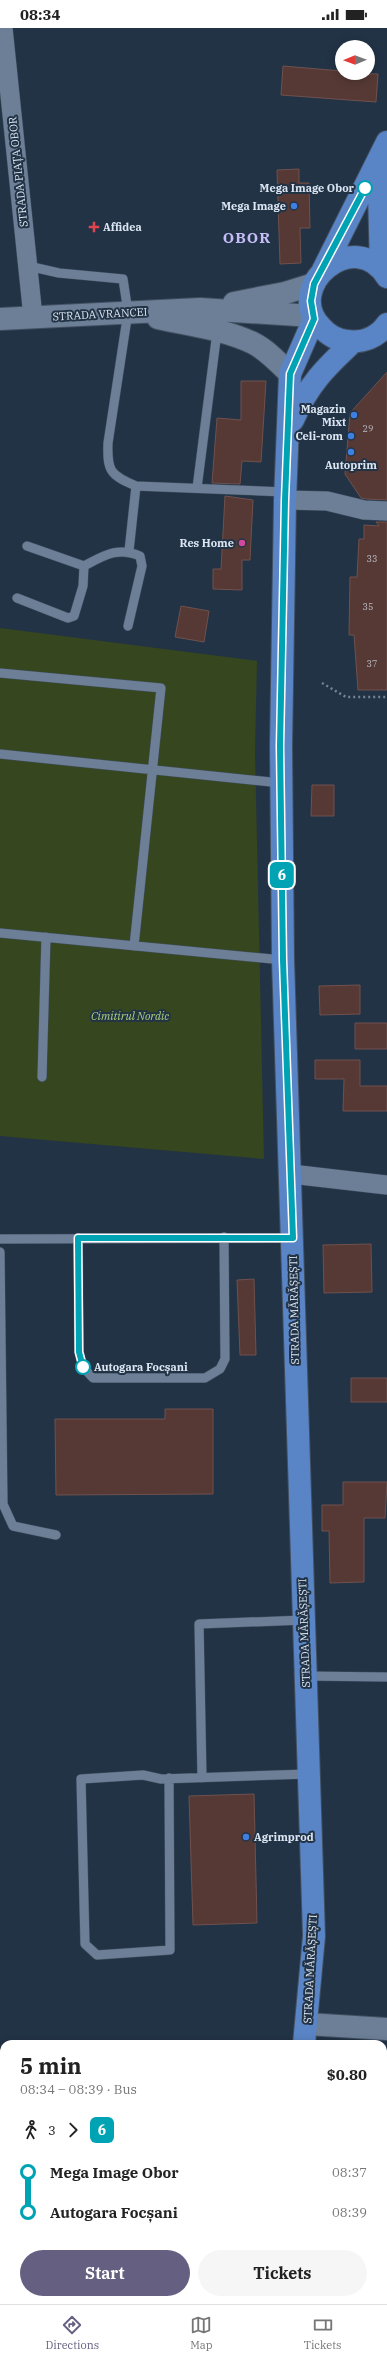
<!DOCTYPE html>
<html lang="en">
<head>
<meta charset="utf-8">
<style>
  :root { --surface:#fff; --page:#f6f6f6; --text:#222; --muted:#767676; --line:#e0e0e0; --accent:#656082 }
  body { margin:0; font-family:"IBM Plex Serif",serif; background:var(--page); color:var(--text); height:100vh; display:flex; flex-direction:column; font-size:15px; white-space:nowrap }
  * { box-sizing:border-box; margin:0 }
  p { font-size:13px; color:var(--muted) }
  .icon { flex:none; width:22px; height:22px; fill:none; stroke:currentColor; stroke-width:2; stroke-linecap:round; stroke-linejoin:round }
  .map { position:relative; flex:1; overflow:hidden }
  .panel { position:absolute; left:0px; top:2012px; width:387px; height:264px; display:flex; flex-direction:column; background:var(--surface); border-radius:12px 12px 0 0; box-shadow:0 2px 10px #0003 }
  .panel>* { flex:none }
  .badge { padding:0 8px; border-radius:6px; font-size:14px; line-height:26px }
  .needle { width:26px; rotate:269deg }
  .tools { position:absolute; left:335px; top:12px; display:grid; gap:8px }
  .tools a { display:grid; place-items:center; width:40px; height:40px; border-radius:50%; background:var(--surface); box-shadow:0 2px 10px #0003; font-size:20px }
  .map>.badge { position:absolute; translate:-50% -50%; box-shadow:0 0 0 2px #fff }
  .legs { display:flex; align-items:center; gap:6px; height:44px; padding:0 20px; font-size:13px }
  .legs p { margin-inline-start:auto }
  .head { display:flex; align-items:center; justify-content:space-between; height:68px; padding:0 20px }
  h1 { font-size:22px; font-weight:800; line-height:30px }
  .cta { display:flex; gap:8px; margin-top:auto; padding:8px 20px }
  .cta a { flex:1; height:46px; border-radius:24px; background:var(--accent); color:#fff; font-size:16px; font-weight:800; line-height:46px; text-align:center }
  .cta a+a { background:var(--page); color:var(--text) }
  ul { padding:0 20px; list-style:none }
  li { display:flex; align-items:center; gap:14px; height:40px; font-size:15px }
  li i { display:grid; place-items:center; width:6px; height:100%; margin:0 5px; background:currentColor }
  li i::after { content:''; width:10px; height:10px; margin:-5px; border:3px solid; border-radius:50%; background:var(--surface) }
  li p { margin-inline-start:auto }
  li:first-child i { background:linear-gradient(#0000 50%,currentColor 0) }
  li:last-child i { background:linear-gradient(currentColor 50%,#0000 0) }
  .status { display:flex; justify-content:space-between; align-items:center; height:28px; padding:0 20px; background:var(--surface); direction:ltr }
  .status svg { height:11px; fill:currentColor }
  .dock { display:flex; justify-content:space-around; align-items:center; height:56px; border-top:1px solid var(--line); background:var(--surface); font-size:11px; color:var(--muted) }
  .dock a { display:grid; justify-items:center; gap:2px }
  .dock .active { color:var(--accent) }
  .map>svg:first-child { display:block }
  .green { fill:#36461f }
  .building { fill:#563935; stroke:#6f514d }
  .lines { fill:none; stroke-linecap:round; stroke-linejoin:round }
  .service-casing { stroke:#414f60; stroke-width:10 }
  .minor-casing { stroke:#414f60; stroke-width:20 }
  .tertiary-casing { stroke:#414f60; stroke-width:24 }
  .primary-casing { stroke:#414f60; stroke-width:24 }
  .path { stroke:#768494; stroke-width:2.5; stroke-dasharray:2 3; stroke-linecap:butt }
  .service { stroke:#6c7f96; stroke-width:9 }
  .minor { stroke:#6c7f96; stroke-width:19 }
  .tertiary { stroke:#6c7f96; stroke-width:22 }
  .primary { stroke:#5984c5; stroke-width:22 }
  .line-1-casing { stroke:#fff; stroke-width:9 }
  .line-1 { stroke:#00a3b4; stroke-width:6 }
  .stop-1-dot { fill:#fff; stroke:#00a3b4; stroke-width:2 }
  .shop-dot { fill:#3f7fe0; stroke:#223346; stroke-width:1.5 }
  .health-dot { fill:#e0444e; stroke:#223346; stroke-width:1.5 }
  .hotel-dot { fill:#d1479c; stroke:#223346; stroke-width:1.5 }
  .labels { text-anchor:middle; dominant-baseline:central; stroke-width:4; stroke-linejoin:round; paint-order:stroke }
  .number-label { font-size:9px; fill:#babbc4 }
  .street-label { font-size:11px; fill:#dce6f3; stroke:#223346 }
  .stop-label { font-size:11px; font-weight:bold; fill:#dce6f3; stroke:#223346; text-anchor:end }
  .poi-label { font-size:11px; font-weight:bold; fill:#dce6f3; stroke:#223346; text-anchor:end }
  .park-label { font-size:11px; font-style:italic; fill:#abd07a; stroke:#223346 }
  .district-label { font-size:15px; font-weight:bold; letter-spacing:1px; fill:#c4bcf5; stroke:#223346 }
</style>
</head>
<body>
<div class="status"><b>08:34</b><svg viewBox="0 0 49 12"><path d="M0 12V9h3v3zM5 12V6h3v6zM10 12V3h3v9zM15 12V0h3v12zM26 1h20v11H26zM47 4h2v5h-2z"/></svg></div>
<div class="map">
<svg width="387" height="2276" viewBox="0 0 387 2276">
  <rect width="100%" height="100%" fill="#223346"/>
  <path class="green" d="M0,600L257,633L255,724L264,1131L0,1108Z"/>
  <path class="building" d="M283,38L342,43V45L378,46L376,74L281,67Z
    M299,141V155H309L310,200H300L301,235L280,236L277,142Z
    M387,344V472L366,471L361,470L345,446L350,385Z
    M241,353H266L261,434L242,433L240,456L212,455L217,390L241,392Z
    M225,468L253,472L250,532H242V562L213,561V541H221Z
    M376,494H387V662H358L354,607H349L350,549H357L359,511H364V497L379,498Z
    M181,578L209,583L204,614L175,609Z
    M312,757H334V788H311Z
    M360,957V986L320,987L319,958Z
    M355,995H387V1021H355Z
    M315,1032H360V1058H387V1083H343L344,1051H315Z
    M371,1216L372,1264L324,1265L323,1217Z
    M254,1251L256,1327H240L237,1252Z
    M351,1350H387V1374H351Z
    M165,1381H213V1466L56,1467L55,1391H165Z
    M343,1454H387L385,1490H364V1554L330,1555L329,1503H322V1477H343Z
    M254,1766L257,1895L193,1897L189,1768Z"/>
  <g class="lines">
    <defs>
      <path id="service" d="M28,238L59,245L123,251L128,284L108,415C107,443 110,447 136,458L285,464
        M197,460L217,304
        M27,518L84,538
        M129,523L136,458
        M17,570L68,590L74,588L83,558L84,538C103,528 118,518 140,528L142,538L128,598
        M0,645L161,660L134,918
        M0,726L281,755
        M0,905L283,932
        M42,1049L46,909
        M78,1210L79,1324L83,1339L93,1350H205L220,1341L225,1331L224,1209
        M0,1211L293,1210
        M0,1224L3,1476L13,1498L56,1507
        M305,1648L387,1649
        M169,1750L170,1922L97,1927L85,1916L81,1751L143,1747L161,1751L308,1746
        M202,1750L199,1596L304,1592"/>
      <path id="minor" d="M3,0L33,289
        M285,472L327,473L364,482L387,483
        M291,1146L387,1157"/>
      <path id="tertiary" d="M234,275L285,265L314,256
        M158,290C189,297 224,301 253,315C267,322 279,335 290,346
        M0,291L200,281L313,288
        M307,1996L387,2001"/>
      <path id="primary" d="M381,137L379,164L381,240
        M323,242L387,114
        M387,249C355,197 282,259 321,299C328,307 337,312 347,313C363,315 378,309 387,296
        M293,392C308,357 325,340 353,314
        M304,2016L314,1908L283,932L281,718L285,472L290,346L314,291
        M254,2276L255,2272"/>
    </defs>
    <use href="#service" class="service-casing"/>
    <use href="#minor" class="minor-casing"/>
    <use href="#tertiary" class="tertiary-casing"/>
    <use href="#primary" class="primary-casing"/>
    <path class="path" d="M322,655L346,669H387"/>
    <use href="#service" class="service"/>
    <use href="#minor" class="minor"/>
    <use href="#tertiary" class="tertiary"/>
    <use href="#primary" class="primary"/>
  </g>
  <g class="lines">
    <defs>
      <path id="line-1" d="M83,1339L79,1324L78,1210H293L283,932L280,718L285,472L290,346L314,291L311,273L314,256L365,160"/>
    </defs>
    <use href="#line-1" class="line-1-casing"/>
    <use href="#line-1" class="line-1"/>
  </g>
  <g class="stop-1-dot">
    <circle cx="365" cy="160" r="7"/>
    <circle cx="83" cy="1339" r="7"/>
  </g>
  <g class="shop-dot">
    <circle cx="294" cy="178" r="4"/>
    <circle cx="354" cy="387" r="4"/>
    <circle cx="351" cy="408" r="4"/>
    <circle cx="351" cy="424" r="4"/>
    <circle cx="246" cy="1809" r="4"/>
  </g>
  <path class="health-dot" d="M92 193h4v4h4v4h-4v4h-4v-4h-4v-4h4z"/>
  <circle class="hotel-dot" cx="242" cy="515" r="4"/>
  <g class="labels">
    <g class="number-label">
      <text x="368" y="400">29</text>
      <text x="372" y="530">33</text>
      <text x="368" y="578">35</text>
      <text x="372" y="635">37</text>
    </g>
    <g class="street-label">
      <text transform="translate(18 144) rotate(-96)">STRADA PIAȚA OBOR</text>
      <text transform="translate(100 286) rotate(-3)">STRADA VRANCEI</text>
      <text transform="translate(294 1282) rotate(-91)">STRADA MĂRĂȘEȘTI</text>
      <text transform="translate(304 1605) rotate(-92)">STRADA MĂRĂȘEȘTI</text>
      <text transform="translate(310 1941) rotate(-87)">STRADA MĂRĂȘEȘTI</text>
    </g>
    <g class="stop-label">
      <text x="354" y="160">Mega Image Obor</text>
      <text x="94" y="1339" text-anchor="start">Autogara Focșani</text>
    </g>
    <g class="poi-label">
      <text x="286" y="178">Mega Image</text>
      <text x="103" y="199" text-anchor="start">Affidea</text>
      <text x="346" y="381">Magazin<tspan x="346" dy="13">Mixt</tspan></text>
      <text x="343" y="408">Celi-rom</text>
      <text x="351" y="437" text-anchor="middle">Autoprim</text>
      <text x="234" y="515">Res Home</text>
      <text x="254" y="1809" text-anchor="start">Agrimprod</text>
    </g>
    <g class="park-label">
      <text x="130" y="988">Cimitirul Nordic</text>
    </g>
    <g class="district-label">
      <text x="247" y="209">OBOR</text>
    </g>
  </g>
</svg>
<div class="tools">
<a><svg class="needle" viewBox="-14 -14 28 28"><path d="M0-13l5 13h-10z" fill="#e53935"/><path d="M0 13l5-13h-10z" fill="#767676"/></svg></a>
</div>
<b class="badge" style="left:282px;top:847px;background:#00a3b4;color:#fff">6</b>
<section class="panel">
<div class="head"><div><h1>5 min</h1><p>08:34 – 08:39 · Bus</p></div><b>$0.80</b></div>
<div class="legs"><svg class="icon" aria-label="walk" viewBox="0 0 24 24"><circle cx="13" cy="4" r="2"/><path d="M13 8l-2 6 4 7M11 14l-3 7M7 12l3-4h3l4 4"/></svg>3<svg class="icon" aria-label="forward" viewBox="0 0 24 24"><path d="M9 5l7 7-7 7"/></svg><b class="badge" style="background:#00a3b4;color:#fff">6</b></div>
<ul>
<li><i style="color:#00a3b4"></i><b>Mega Image Obor</b><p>08:37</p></li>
<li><i style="color:#00a3b4"></i><b>Autogara Focșani</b><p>08:39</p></li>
</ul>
<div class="cta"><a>Start</a><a>Tickets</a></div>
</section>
</div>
<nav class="dock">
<a class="active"><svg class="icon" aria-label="directions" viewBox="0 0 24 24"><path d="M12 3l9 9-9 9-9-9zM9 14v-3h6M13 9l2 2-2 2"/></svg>Directions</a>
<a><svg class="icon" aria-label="map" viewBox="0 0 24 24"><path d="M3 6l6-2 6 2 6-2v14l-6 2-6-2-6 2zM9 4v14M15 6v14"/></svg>Map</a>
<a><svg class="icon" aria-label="tickets" viewBox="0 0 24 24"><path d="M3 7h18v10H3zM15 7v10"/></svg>Tickets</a>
</nav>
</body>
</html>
